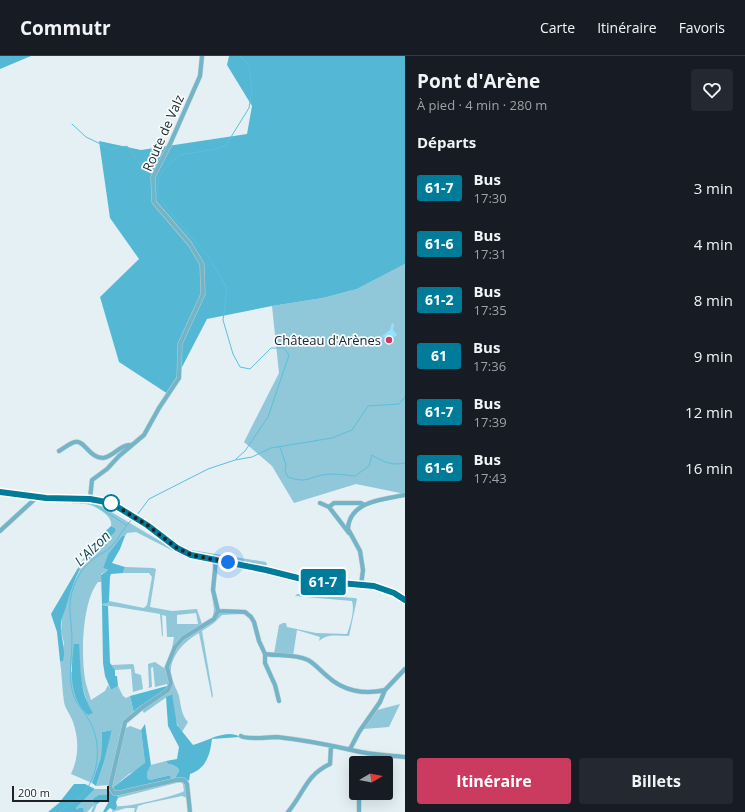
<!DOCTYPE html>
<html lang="fr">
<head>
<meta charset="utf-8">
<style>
  :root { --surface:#171b24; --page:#242831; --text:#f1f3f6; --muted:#9ea1a6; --line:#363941; --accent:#ca3b5f }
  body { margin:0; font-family:"Open Sans",sans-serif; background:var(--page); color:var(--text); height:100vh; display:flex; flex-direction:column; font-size:15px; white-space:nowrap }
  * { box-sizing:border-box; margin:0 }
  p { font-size:13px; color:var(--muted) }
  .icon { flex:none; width:22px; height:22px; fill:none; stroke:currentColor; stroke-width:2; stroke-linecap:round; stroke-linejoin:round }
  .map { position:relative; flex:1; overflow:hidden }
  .sheet { display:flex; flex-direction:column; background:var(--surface); width:340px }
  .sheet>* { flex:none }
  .badge { padding:0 8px; border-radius:3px; font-size:14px; line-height:26px }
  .needle { width:26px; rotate:80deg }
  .controls { position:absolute; left:349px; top:700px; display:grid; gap:8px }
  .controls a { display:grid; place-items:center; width:44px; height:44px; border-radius:4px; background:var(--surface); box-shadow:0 4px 16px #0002; font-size:20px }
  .scale { position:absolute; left:12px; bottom:10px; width:97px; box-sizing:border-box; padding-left:4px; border:2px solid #1e2224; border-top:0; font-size:11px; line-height:14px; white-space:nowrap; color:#1e2224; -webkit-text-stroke:3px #f7fcfe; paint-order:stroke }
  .you { position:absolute; width:20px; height:20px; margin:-10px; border:3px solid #fff; border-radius:50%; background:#1a73e8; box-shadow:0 0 0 6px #1a73e833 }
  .map>.badge { position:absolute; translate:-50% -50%; box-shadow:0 0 0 2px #fff }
  h2 { padding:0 12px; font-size:15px; line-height:36px }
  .round { display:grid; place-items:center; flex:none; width:42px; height:42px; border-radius:4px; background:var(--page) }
  .overview { display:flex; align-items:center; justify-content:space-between; height:68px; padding:0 12px }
  h1 { font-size:19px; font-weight:700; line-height:30px }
  .primary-button { display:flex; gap:8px; margin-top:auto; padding:8px 12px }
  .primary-button a { flex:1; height:46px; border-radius:4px; background:var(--accent); color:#fff; font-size:16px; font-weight:700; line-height:46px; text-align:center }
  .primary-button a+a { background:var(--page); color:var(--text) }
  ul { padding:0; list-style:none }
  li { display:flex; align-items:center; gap:12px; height:56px; padding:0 12px }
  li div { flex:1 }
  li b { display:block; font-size:15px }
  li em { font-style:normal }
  li .badge { min-width:44px; font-weight:700; text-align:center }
  header { display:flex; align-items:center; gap:24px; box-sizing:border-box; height:56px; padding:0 20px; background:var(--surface); border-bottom:1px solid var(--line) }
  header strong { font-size:19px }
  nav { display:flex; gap:22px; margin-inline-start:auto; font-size:14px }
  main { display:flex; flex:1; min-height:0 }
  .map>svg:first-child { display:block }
  .green { fill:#90c7d9; fill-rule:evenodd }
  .forest { fill:#54b8d5 }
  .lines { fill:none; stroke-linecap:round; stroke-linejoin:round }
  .stream { stroke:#5cbfdd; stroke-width:1 }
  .building { fill:#96e2fa }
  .street-casing { stroke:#c0cbcf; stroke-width:5 }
  .secondary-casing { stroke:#c0cbcf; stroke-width:6 }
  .street { stroke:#72b4c8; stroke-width:4 }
  .secondary { stroke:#1295b4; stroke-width:5.5 }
  .line-casing { stroke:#fff; stroke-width:9 }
  .line { stroke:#007b99; stroke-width:6 }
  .walk { stroke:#1e2224; stroke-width:4; stroke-dasharray:0 7.2 }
  .poi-dot { fill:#ca3b5f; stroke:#f7fcfe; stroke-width:1.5 }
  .stop-dot { fill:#fff; stroke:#007b99; stroke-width:2 }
  .labels { text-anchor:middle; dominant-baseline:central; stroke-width:3.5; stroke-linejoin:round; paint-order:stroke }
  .street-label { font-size:13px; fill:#1e2224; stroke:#f7fcfe }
  .poi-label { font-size:13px; fill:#1e2224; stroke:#f7fcfe; text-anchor:end }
  .water-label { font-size:14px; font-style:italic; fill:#1a4653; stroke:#f7fcfe }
</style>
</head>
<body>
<header>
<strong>Commutr</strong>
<nav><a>Carte</a><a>Itinéraire</a><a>Favoris</a></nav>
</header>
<main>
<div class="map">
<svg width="405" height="756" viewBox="0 0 405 756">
  <rect width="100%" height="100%" fill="#e4f0f4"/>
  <path class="green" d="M405,208V438L356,428L294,447L272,410L244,386L279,317L272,250L323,242L357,233Z
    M72,445H93L175,494L216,506L213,534L218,555H240V558L222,559L214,567L202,575L213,640L212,642L199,577C184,585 169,601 171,619C172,626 177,633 179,640C181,649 181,659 188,666L182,676C173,665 174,651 171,638L144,657L140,651L168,633L167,628L155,631L153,611L151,612L152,631L148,632L149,630L148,608L155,606L164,612L171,599L174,581H167L166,560L162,559L163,580H162L160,558C141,555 121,551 102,549V548L108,547L109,545L144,552L147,549L152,521L149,517H123L125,511L153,512L156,513L150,551L172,555L197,553L202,568L213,561L214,553L212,540L213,508L187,502L136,476L127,477L125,480H122L108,498L103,512L108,514L101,518V526H98C82,546 81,598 85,623C86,630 89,637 91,644L105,635L108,629L111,634L118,630L123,640L126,642L130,640L134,657L125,663L122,669L109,729L96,730L104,706L112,674L102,676L101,701L92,727L71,718C79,701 79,683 73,666C71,659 65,653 64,646C62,633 62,618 60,605H63L64,587L61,576L62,560L67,548L69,536L80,514L78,512L84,501L89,505L116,475L115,472L111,470C113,461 101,454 93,450C88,447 77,448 71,447ZM196,557L198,568H177V559ZM78,588L81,625L87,646L71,615L72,606Z
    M157,472L181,490L191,494L266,506L267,509L264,511L193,497L177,490L157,474Z
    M297,538L355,542L357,543L349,580C338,580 328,577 319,585L320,581L297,574L293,600L274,598L279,569L283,567H286L287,571L316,577L347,578C350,570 355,554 352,545L295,540Z
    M110,607L112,609L133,608L134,610L135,617L141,619L143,633L133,636L131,613L115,614Z
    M400,648L389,671L363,673L377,654Z
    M130,670L141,674L145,707L144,710L129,718L112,732L124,673Z
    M166,705L168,708L173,709L178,712L179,715L175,722L176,723H171L167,720L150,724L147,722V715L151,709Z
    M183,725L185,728L187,742L182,740L144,748L138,750L136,756H134L135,752H126L112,756V754L115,755L117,750C125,752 177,740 184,735L183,728L180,726L118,742L117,738L172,726Z
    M95,733H107L108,737L106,740L101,739L94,743V747L97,748L94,756H91L94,749L87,756H84L83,753L77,754L76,752Z"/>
  <path class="forest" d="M0,0H31L0,13Z
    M229,0H405V208L357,233L323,242L272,250L207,263L168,338L119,306L100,241L139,203L110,162L99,85L141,94L247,78L252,50L227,9Z
    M111,470L115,472L116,475L88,505L84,501L85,495Z
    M122,480H125L120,493L112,507L125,511L123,517L111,518L110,521L109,545L108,547L102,548L101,519L108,514L103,512L108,498Z
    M78,512L80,513C73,527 71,534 67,548C64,559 60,562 61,575C62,585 66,594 63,605H60L57,576L51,558Z
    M102,549L108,550L110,607L115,614V620H117L118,630L111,634L105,620L103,607Z
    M74,588H79C81,613 79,635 93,657L88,659C68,642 71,611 74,588Z
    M167,630L168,633L165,635L134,657L130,640Z
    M172,638L177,669L193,689C206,686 226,672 240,681L212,683C210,698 207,712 190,718L189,725L184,723L175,722L179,715L178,712L173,709L168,708L166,705L177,703L179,691L168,670L166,641Z
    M145,668L151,709L147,716V722L150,724L167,720H170L171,723L116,736L112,732L145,707L141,674Z
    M112,674L104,706L96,730L92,727L101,701L102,676Z
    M74,728H85L95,733L76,752L77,754L79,752H83L84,756H48L59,747Z
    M109,732L113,738H117L118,742L116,746L117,750L115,755L110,752L106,756H103L109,745L100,746L97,748L94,747L93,743L99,739H107V733Z"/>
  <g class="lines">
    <path class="stream" d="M72,68L86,81L111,93L127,90C137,101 137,110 152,115
      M280,391L286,409L285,415L288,421C306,427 305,423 322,419C333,417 344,419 355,420L369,410L372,399C383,406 392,410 405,407
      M236,403L245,395L268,361L289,299L284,292H271L250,313L240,311L233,298L223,264L227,232L207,199L168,154L158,140V123L165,112L179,99L216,93L226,89L249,52L252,33L249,9L240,0
      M92,447L126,469
      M137,459L149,443L208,413L235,404L252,401L271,392L332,382L352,374L368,350L399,348L405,341
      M59,756C67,750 77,745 83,738C101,716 102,683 87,661C83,653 77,649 74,641C67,621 72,603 72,584C72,564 66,550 74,530C78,518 86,508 96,501C101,497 106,496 111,491C119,482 124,471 133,462"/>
  </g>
  <path class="building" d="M392,267L394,268L393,274L397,279L390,284L393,288L387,286L388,284L382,280L390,274Z"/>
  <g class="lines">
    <defs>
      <path id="street" d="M59,395C64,392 70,387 75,386C84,383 89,402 103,402C113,401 121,388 130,389
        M90,443L92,424L107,413L119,400L144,379L159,352L179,322L180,288L203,238L202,208L190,188L154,146L153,121L170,88L200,20L202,0
        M320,447L329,451L349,477
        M329,451L334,447H361L364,449
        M0,475L37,441
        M216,504L213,534L218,555L245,556L251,561L254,566L259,585L265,598V607L275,629L279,645
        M361,529L363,514L360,495L348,473C349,445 384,443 405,439
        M265,598C278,600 295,598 308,604C315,608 321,615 327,620C343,635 364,639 385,634
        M241,680C246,684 269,681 277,681C304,684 330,689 356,695C372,699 389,699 405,701
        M350,693L359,676L380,646L385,634L405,613
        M374,707L375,698
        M190,756L187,728L184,724H176L119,737H114L110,731L125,666L143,651L168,634L171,627L167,611L175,591L183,582L214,563L218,555
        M288,756C304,737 306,719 330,708L331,690
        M359,756V737"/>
      <path id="secondary" d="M0,436L47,442L101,445L117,451L147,469L177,492L191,499L266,514L306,524L374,530L394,537L405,544"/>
    </defs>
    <use href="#street" class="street-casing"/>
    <use href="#secondary" class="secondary-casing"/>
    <use href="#street" class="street"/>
    <use href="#secondary" class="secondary"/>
  </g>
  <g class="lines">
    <defs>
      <path id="line" d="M0,436L46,442L90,443L111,447L147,469L177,492L191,499L266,514L306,524L374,530L394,537L405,544"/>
    </defs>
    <use href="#line" class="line-casing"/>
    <use href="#line" class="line"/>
    <path class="walk" d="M111,447L147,469L177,492L191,499L228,506"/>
  </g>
  <circle class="poi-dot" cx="389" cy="284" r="4"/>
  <circle class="stop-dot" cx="111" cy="447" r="8"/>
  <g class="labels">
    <g class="street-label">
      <text transform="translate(163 77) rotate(-66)">Route de Valz</text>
    </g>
    <g class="poi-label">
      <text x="381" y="284">Château d'Arènes</text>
    </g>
    <g class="water-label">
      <text transform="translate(92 492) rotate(-44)">L'Alzon</text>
    </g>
  </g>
</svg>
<div class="controls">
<a><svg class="needle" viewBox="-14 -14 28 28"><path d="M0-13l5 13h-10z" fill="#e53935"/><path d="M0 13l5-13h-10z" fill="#9ea1a6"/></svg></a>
</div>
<div class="scale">200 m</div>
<div class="you" style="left:228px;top:506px"></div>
<b class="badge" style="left:323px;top:526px;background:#007b99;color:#fff">61-7</b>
</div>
<section class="sheet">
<div class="overview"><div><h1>Pont d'Arène</h1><p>À pied · 4 min · 280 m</p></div><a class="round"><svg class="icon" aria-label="heart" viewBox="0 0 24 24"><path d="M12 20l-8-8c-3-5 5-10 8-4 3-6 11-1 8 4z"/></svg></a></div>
<h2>Départs</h2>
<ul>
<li><span class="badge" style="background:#007b99;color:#fff">61-7</span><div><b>Bus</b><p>17:30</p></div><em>3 min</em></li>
<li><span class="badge" style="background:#007b99;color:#fff">61-6</span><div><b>Bus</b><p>17:31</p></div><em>4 min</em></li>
<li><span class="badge" style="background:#007b99;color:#fff">61-2</span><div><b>Bus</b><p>17:35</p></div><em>8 min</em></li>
<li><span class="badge" style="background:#007b99;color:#fff">61</span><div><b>Bus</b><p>17:36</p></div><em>9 min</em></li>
<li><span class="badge" style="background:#007b99;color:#fff">61-7</span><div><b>Bus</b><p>17:39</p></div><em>12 min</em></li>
<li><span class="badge" style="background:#007b99;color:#fff">61-6</span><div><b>Bus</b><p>17:43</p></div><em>16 min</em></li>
</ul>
<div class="primary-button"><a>Itinéraire</a><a>Billets</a></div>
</section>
</main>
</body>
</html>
